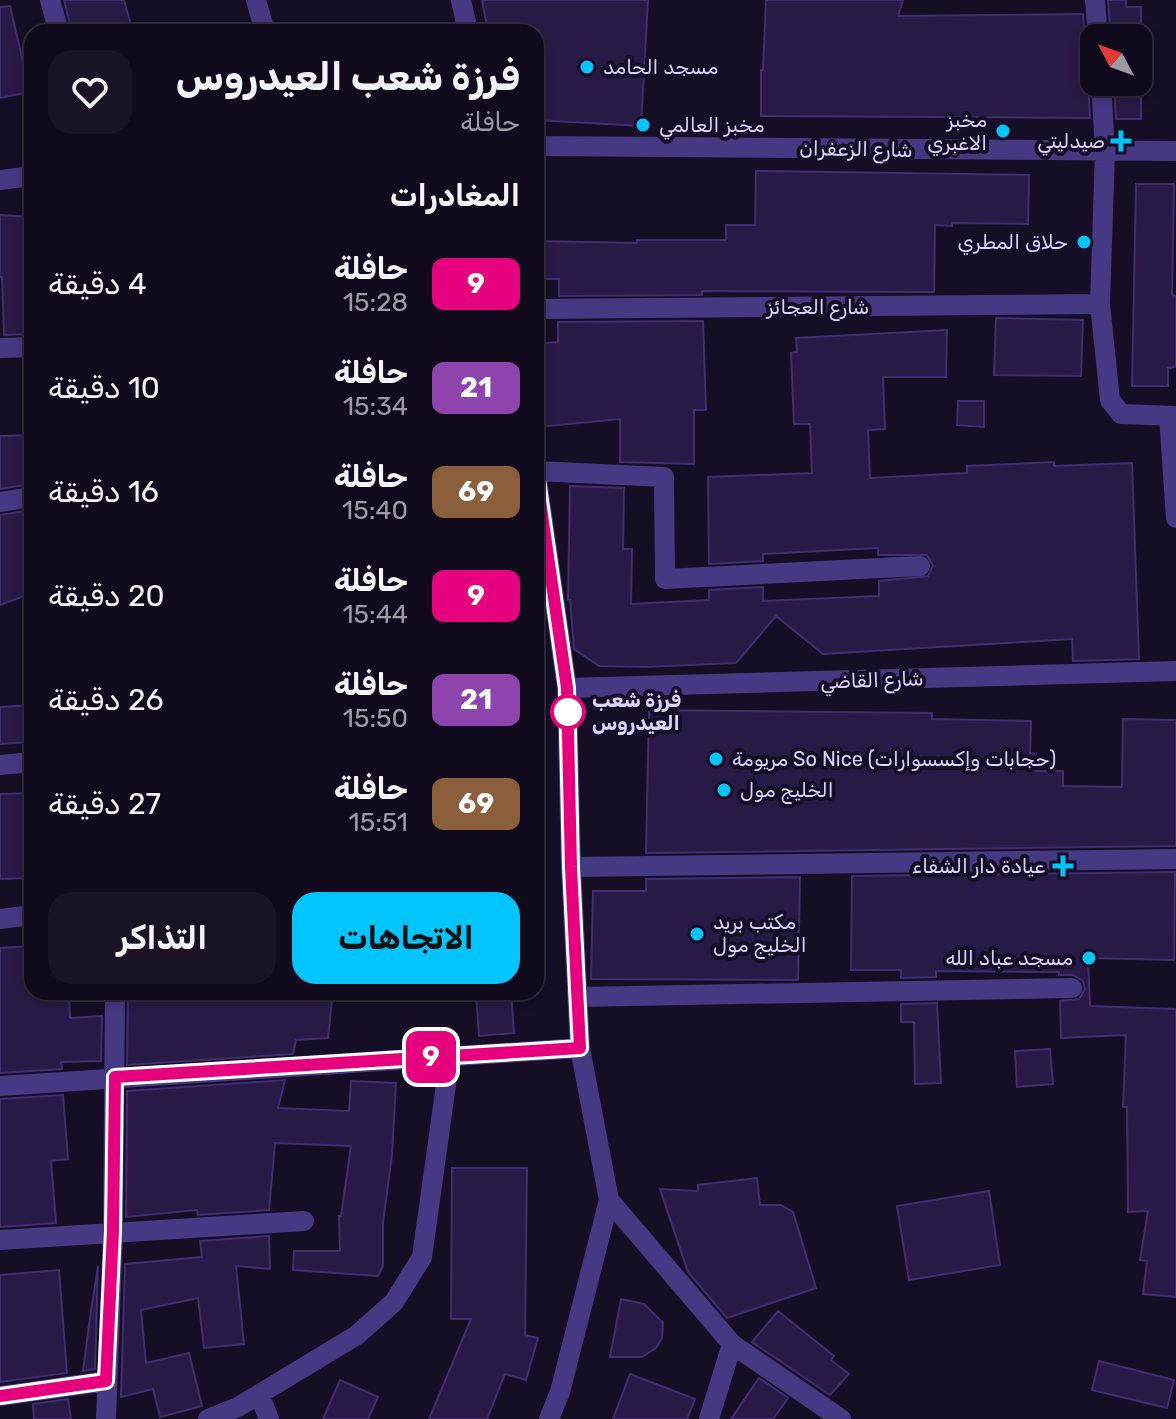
<!DOCTYPE html>
<html lang="ar">
<head>
<meta charset="utf-8">
<style>
  :root { --surface:#100a1c; --page:#191325; --text:#f1f3f6; --muted:#9c9aa3; --line:#302b3b; --accent:#00c5fd }
  body { margin:0; font-family:Rubik,Cairo,sans-serif; background:var(--page); color:var(--text); direction:rtl; height:100vh; display:flex; flex-direction:column; font-size:30px; white-space:nowrap }
  * { box-sizing:border-box; margin:0 }
  p { font-size:26px; color:var(--muted) }
  .icon { flex:none; width:44px; height:44px; fill:none; stroke:currentColor; stroke-width:2; stroke-linecap:round; stroke-linejoin:round }
  .map { position:relative; flex:1; overflow:hidden; direction:ltr }
  .drawer { position:absolute; left:24px; top:24px; width:520px; height:976px; display:flex; flex-direction:column; background:var(--surface); border-radius:24px; box-shadow:0 4px 12px #0003,0 0 0 2px var(--line); direction:rtl }
  .drawer>* { flex:none }
  .badge { padding:0 16px; border-radius:12px; font-size:28px; line-height:52px }
  .needle { width:52px; rotate:311deg }
  .tools { position:absolute; left:1080px; top:24px; display:grid; gap:16px }
  .tools a { display:grid; place-items:center; width:72px; height:72px; border-radius:16px; background:var(--surface); box-shadow:0 4px 12px #0003,0 0 0 2px var(--line); font-size:40px }
  .map>.badge { position:absolute; translate:-50% -50%; box-shadow:0 0 0 4px #fff }
  h2 { padding:0 24px; font-size:30px; line-height:72px }
  .round { display:grid; place-items:center; flex:none; width:84px; height:84px; border-radius:24px; background:var(--page) }
  .head { display:flex; align-items:center; justify-content:space-between; height:136px; padding:0 24px }
  h1 { font-size:38px; font-weight:700; line-height:60px }
  .cta { display:flex; gap:16px; margin-top:auto; padding:16px 24px }
  .cta a { flex:1; height:92px; border-radius:24px; background:var(--accent); color:#111; font-size:32px; font-weight:700; line-height:92px; text-align:center }
  .cta a+a { background:var(--page); color:var(--text) }
  ul { padding:0; list-style:none }
  li { display:flex; align-items:center; gap:24px; height:104px; padding:0 24px }
  li div { flex:1 }
  li b { display:block; font-size:30px }
  li em { font-style:normal }
  li .badge { min-width:88px; font-weight:700; text-align:center }
  .map>svg:first-child { display:block }
  .building { fill:#281a46; stroke:#422c72; stroke-width:2 }
  .lines { fill:none; stroke-linecap:round; stroke-linejoin:round }
  .minor { stroke:#453984; stroke-width:20 }
  .line-casing { stroke:#fff; stroke-width:18 }
  .line { stroke:#e6007e; stroke-width:12 }
  .poi-dot { fill:#00c5fd; stroke:#150e25; stroke-width:3 }
  .stop-dot { fill:#fff; stroke:#e6007e; stroke-width:4 }
  .labels { text-anchor:middle; dominant-baseline:central; stroke-width:8; stroke-linejoin:round; paint-order:stroke }
  .poi-label { font-size:20px; fill:#ddd2ff; stroke:#150e25; text-anchor:start }
  .street-label { font-size:20px; fill:#ddd2ff; stroke:#150e25 }
  .stop-label { font-size:20px; font-weight:bold; fill:#ddd2ff; stroke:#150e25; text-anchor:start }
</style>
</head>
<body>
<div class="map">
<svg width="1176" height="1419" viewBox="0 0 1176 1419">
  <rect width="100%" height="100%" fill="#150e25"/>
  <path class="building" d="M64,0H124L133,32H72Z
    M482,0H648L641,126L536,120V32H488Z
    M766,0H903L898,16L1083,14L1085,40L1094,50V71L1088,83L1090,118L761,116V70H763Z
    M1108,0H1126V7H1141V119H1116L1114,82H1138V38H1111Z
    M10,6L30,92L0,98V7Z
    M756,171L1029,175L1028,224L952,223V226L935,225L934,292L702,291V295L559,296V279H536V241L637,243V240H726V225H755Z
    M1136,184H1174L1172,295L1176,296V367L1168,368V386H1132Z
    M0,215L32,217V334L4,335L2,277H0Z
    M996,318L1083,320L1081,376L994,375Z
    M703,321L706,410H694V464L620,462V419L539,427L536,344L558,342V322Z
    M947,330L946,377H883L885,429L868,430L870,478L967,473V466L1054,462V466L1132,463L1139,659L1073,661L1072,639L823,654L776,616L736,663L645,667L599,666L574,649L570,600H568L570,486L624,488L623,549H632L631,604L709,600V590L763,587V601L879,596V581L928,576L933,566L927,555H878V548L763,554V561L709,564L708,477L812,473L810,424H794L791,353L797,352L796,338Z
    M958,401H984V427L957,425Z
    M32,435V484L0,489V436Z
    M32,510V593L0,605V515Z
    M32,705V742L0,744V707Z
    M649,710L932,713V719L1031,721L1030,753L1036,754V771H1063V786L1122,787L1123,719L1176,720V846L646,853Z
    M32,793V878L0,879V794Z
    M1175,872L1174,960L1088,958L1090,1006L1176,1009V1297L1143,1294L1147,1261L1140,1260L1148,1211L1128,1212L1127,1107H1123L1126,1035L1061,1038L1060,1001L1079,999L1085,989L1083,981L1073,975H1059V972L936,971V977L901,978V970H851L852,876Z
    M800,877L798,980L591,979L593,891H646V879Z
    M32,946V992H69L70,1018L102,1016L101,1061L61,1062L62,1069L0,1073V948Z
    M128,992H333L328,1038L296,1040L293,1054L127,1065Z
    M476,992H511L514,1033L479,1036Z
    M937,1003L941,1083L915,1084L914,1022H901V1004Z
    M1050,1049L1053,1084L1017,1087L1015,1051Z
    M285,1080L278,1108L349,1111L351,1081L396,1083L392,1155L383,1222V1266L378,1276L293,1270L294,1251H340L339,1216H341L351,1146L275,1143L269,1210L198,1215L197,1210L126,1217L127,1091Z
    M63,1095L68,1159L51,1161L56,1223L0,1227V1099Z
    M452,1168H527L525,1335L538,1338L526,1380L505,1374L487,1419H429L471,1319H451Z
    M757,1178L760,1205H781L793,1212L816,1288L727,1318L688,1272L660,1189L698,1191V1185Z
    M989,1191L1000,1265L909,1280L897,1206Z
    M269,1236L270,1269L236,1266L244,1344L204,1348L198,1298L141,1310L146,1363L189,1353L202,1406L160,1417L153,1389L121,1397L125,1264L202,1257L200,1241Z
    M98,1266L95,1369L83,1371L89,1325Z
    M59,1270L67,1373L0,1382V1275Z
    M621,1299L644,1304L663,1323L662,1338L656,1348L642,1357H610Z
    M778,1311L834,1356L831,1360L849,1374L830,1395L752,1342Z
    M1099,1361L1174,1380L1167,1408L1092,1390Z
    M630,1374L695,1399L687,1419H613Z
    M759,1378L788,1398L773,1419H731Z
    M340,1380L378,1397L368,1419H323Z
    M68,1399L71,1419H34L33,1404Z"/>
  <g class="lines">
    <path class="minor" d="M50,0L59,32
      M256,0L265,32
      M461,0L468,32
      M1095,0L1098,38
      M1101,82L1105,151L1100,304L1110,400L1121,414L1176,416
      M536,146L1176,151
      M0,180L32,176
      M536,309L1100,304
      M0,348L32,347
      M1169,416L1176,518
      M536,471L664,477L665,579L920,566
      M536,473L567,688L571,867L580,1048L609,1200L560,1392L549,1419
      M0,502L32,497
      M567,688L1176,671
      M0,765L32,762
      M571,867L1176,859
      M0,919L32,915
      M578,997L1072,988
      M0,1086L580,1048
      M609,1200L732,1344L841,1419
      M0,1240L304,1221
      M259,1394L269,1419
      M0,1396L106,1381
      M106,1419L113,1231L115,992
      M208,1419L238,1407L357,1335L394,1302L422,1257L450,1056
      M709,1419L732,1344"/>
  </g>
  <g class="lines">
    <defs>
      <path id="line" d="M0,1396L106,1381L113,1231L115,1077L580,1048L571,867L567,688L536,473"/>
    </defs>
    <use href="#line" class="line-casing"/>
    <use href="#line" class="line"/>
  </g>
  <g class="poi-dot">
    <circle cx="587" cy="67" r="8"/>
    <circle cx="643" cy="125" r="8"/>
    <circle cx="1003" cy="131" r="8"/>
    <path d="M1117 129h8v8h8v8h-8v8h-8v-8h-8v-8h8z"/>
    <circle cx="1084" cy="242" r="8"/>
    <circle cx="716" cy="759" r="8"/>
    <circle cx="724" cy="790" r="8"/>
    <path d="M1059 854h8v8h8v8h-8v8h-8v-8h-8v-8h8z"/>
    <circle cx="697" cy="934" r="8"/>
    <circle cx="1089" cy="958" r="8"/>
  </g>
  <circle class="stop-dot" cx="568" cy="712" r="16"/>
  <g class="labels">
    <g class="poi-label">
      <text x="603" y="67">مسجد الحامد</text>
      <text x="987" y="120" text-anchor="end">مخبز<tspan x="987" dy="23">الاغبري</tspan></text>
      <text x="659" y="125">مخبز العالمي</text>
      <text x="1105" y="141" text-anchor="end">صيدليتي</text>
      <text x="1068" y="242" text-anchor="end">حلاق المطري</text>
      <text x="732" y="759">مريومة So Nice (حجابات وإكسسوارات)</text>
      <text x="740" y="790">الخليج مول</text>
      <text x="1045" y="866" text-anchor="end">عيادة دار الشفاء</text>
      <text x="713" y="922">مكتب بريد<tspan x="713" dy="23">الخليج مول</tspan></text>
      <text x="1073" y="958" text-anchor="end">مسجد عباد الله</text>
    </g>
    <g class="street-label">
      <text transform="translate(856 149) rotate(1)">شارع الزعفران</text>
      <text x="818" y="307">شارع العجائز</text>
      <text transform="translate(872 680) rotate(-2)">شارع القاضي</text>
    </g>
    <g class="stop-label">
      <text x="592" y="700">فرزة شعب<tspan x="592" dy="23">العيدروس</tspan></text>
    </g>
  </g>
</svg>
<div class="tools">
<a><svg class="needle" viewBox="-14 -14 28 28"><path d="M0-13l5 13h-10z" fill="#e53935"/><path d="M0 13l5-13h-10z" fill="#9c9aa3"/></svg></a>
</div>
<b class="badge" style="left:431px;top:1057px;background:#e6007e;color:#fff">9</b>
<section class="drawer">
<div class="head"><div><h1>فرزة شعب العيدروس</h1><p>حافلة</p></div><a class="round"><svg class="icon" aria-label="heart" viewBox="0 0 24 24"><path d="M12 20l-8-8c-3-5 5-10 8-4 3-6 11-1 8 4z"/></svg></a></div>
<h2>المغادرات</h2>
<ul>
<li><span class="badge" style="background:#e6007e;color:#fff">9</span><div><b>حافلة</b><p>15:28</p></div><em>4 دقيقة</em></li>
<li><span class="badge" style="background:#8e44ad;color:#fff">21</span><div><b>حافلة</b><p>15:34</p></div><em>10 دقيقة</em></li>
<li><span class="badge" style="background:#8b5e3c;color:#fff">69</span><div><b>حافلة</b><p>15:40</p></div><em>16 دقيقة</em></li>
<li><span class="badge" style="background:#e6007e;color:#fff">9</span><div><b>حافلة</b><p>15:44</p></div><em>20 دقيقة</em></li>
<li><span class="badge" style="background:#8e44ad;color:#fff">21</span><div><b>حافلة</b><p>15:50</p></div><em>26 دقيقة</em></li>
<li><span class="badge" style="background:#8b5e3c;color:#fff">69</span><div><b>حافلة</b><p>15:51</p></div><em>27 دقيقة</em></li>
</ul>
<div class="cta"><a>الاتجاهات</a><a>التذاكر</a></div>
</section>
</div>
</body>
</html>
